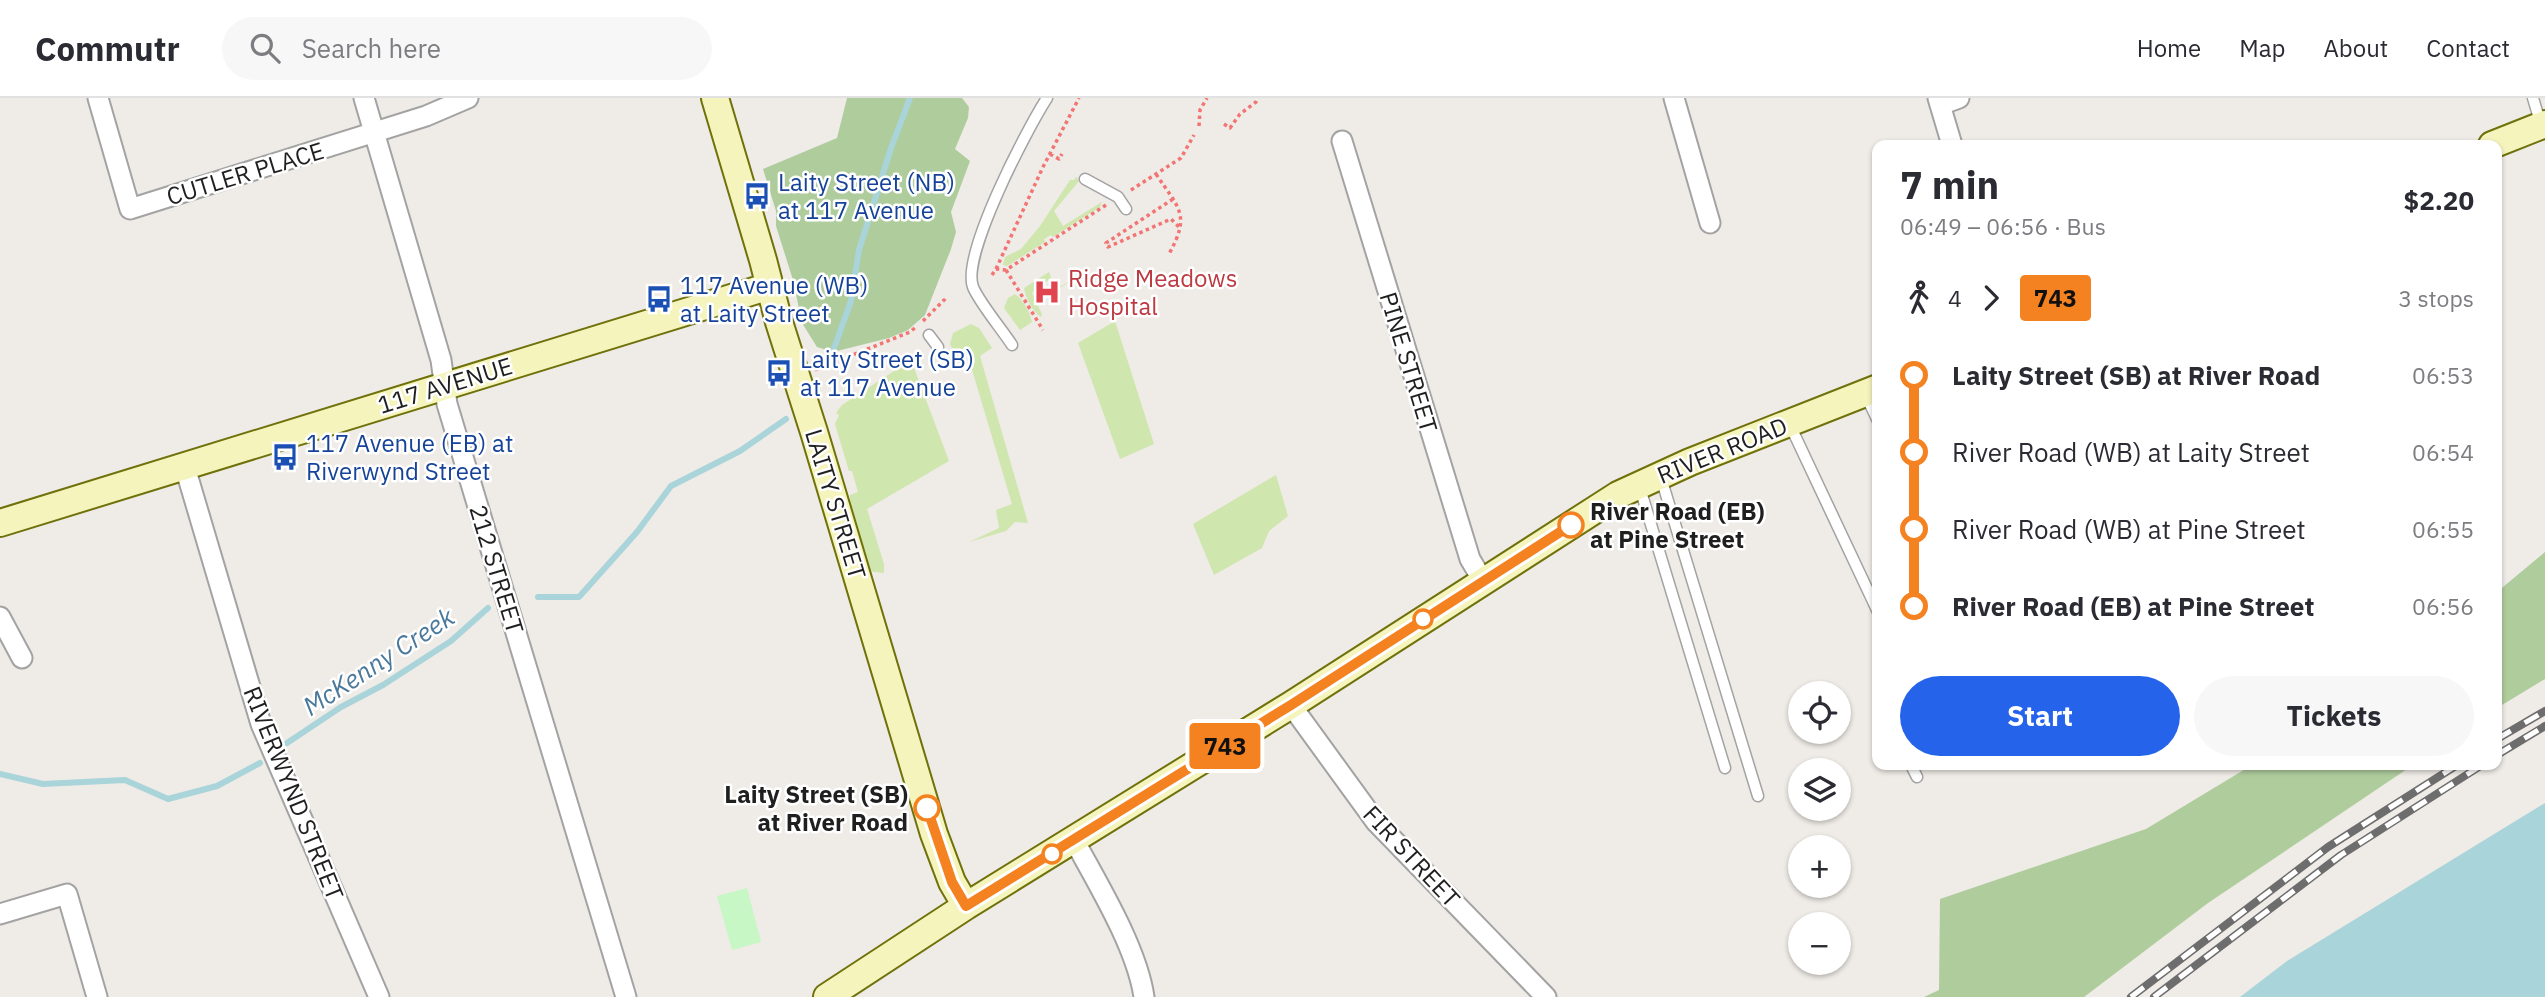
<!DOCTYPE html>
<html lang="en">
<head>
<meta charset="utf-8">
<style>
  :root { --surface:#fff; --page:#f7f7f7; --text:#2b2b33; --muted:#7c7c81; --line:#e1e1e2; --accent:#2563eb }
  body { margin:0; font-family:"IBM Plex Sans",sans-serif; background:var(--page); color:var(--text); height:100vh; display:flex; flex-direction:column; font-size:26px; white-space:nowrap }
  * { box-sizing:border-box; margin:0 }
  p { font-size:23px; color:var(--muted) }
  .icon { flex:none; width:38px; height:38px; fill:none; stroke:currentColor; stroke-width:2; stroke-linecap:round; stroke-linejoin:round }
  .map { position:relative; flex:1; overflow:hidden }
  .panel { position:absolute; left:1872px; top:42px; width:630px; height:630px; display:flex; flex-direction:column; background:var(--surface); border-radius:14px; box-shadow:0 2px 5px #0004 }
  .panel>* { flex:none }
  .badge { padding:0 14px; border-radius:5px; font-size:24px; line-height:46px }
  .tools { position:absolute; left:1788px; top:583px; display:grid; gap:14px }
  .tools a { display:grid; place-items:center; width:63px; height:63px; border-radius:50%; background:var(--surface); box-shadow:0 2px 5px #0004; font-size:35px }
  .map>.badge { position:absolute; translate:-50% -50%; box-shadow:0 0 0 4px #fff }
  .legs { display:flex; align-items:center; gap:10px; height:77px; padding:0 28px; font-size:23px }
  .legs p { margin-inline-start:auto }
  .head { display:flex; align-items:center; justify-content:space-between; height:119px; padding:0 28px }
  h1 { font-size:38px; font-weight:800; line-height:52px }
  .button { display:flex; gap:14px; margin-top:auto; padding:14px 28px }
  .button a { flex:1; height:80px; border-radius:42px; background:var(--accent); color:#fff; font-size:28px; font-weight:800; line-height:80px; text-align:center }
  .button a+a { background:var(--page); color:var(--text) }
  ul { padding:0 28px; list-style:none }
  li { display:flex; align-items:center; gap:24px; height:77px; font-size:26px }
  li i { display:grid; place-items:center; width:10px; height:100%; margin:0 9px; background:currentColor }
  li i::after { content:''; width:18px; height:18px; margin:-9px; border:5px solid; border-radius:50%; background:var(--surface) }
  li p { margin-inline-start:auto }
  li:first-child i { background:linear-gradient(#0000 50%,currentColor 0) }
  li:last-child i { background:linear-gradient(currentColor 50%,#0000 0) }
  header { display:flex; align-items:center; gap:42px; box-sizing:border-box; height:98px; padding:0 35px; background:var(--surface); border-bottom:2px solid var(--line) }
  header strong { font-size:33px }
  nav { display:flex; gap:38px; margin-inline-start:auto; font-size:24px }
  .search { width:490px; height:63px; background:var(--page); display:flex; align-items:center; gap:18px; box-sizing:border-box; padding:0 24px; border-radius:38px; color:var(--muted); font-size:26px }
  .map>svg:first-child { display:block }
  .grass { fill:#cfe6ae }
  .forest { fill:#afcc9d }
  .park { fill:#c6f7c5 }
  .water { fill:#a9d4da }
  .lines { fill:none; stroke-linecap:round; stroke-linejoin:round }
  .stream { stroke:#a9d4da; stroke-width:6 }
  .lane-casing { stroke:#a3a3a3; stroke-width:13 }
  .street-casing { stroke:#a3a3a3; stroke-width:23 }
  .secondary-casing { stroke:#6f710b; stroke-width:30 }
  .path { stroke:#f27574; stroke-width:3.5; stroke-dasharray:3.5 3.5; stroke-linecap:butt }
  .lane { stroke:#fff; stroke-width:10 }
  .street { stroke:#fff; stroke-width:19 }
  .secondary { stroke:#f6f4bd; stroke-width:26 }
  .rail-casing { stroke:#6d6d6d; stroke-width:8 }
  .rail { stroke:#fff; stroke-width:5; stroke-dasharray:16; stroke-linecap:butt }
  .line-1-casing { stroke:#fff; stroke-width:16 }
  .line-1 { stroke:#f58220; stroke-width:10 }
  .stop-1-dot { fill:#fff; stroke:#f58220; stroke-width:3.5 }
  .labels { text-anchor:middle; dominant-baseline:central; stroke-width:5; stroke-linejoin:round; paint-order:stroke }
  .street-label { font-size:24px; fill:#1f1f1f; stroke:#fff }
  .transit-label { font-size:24px; fill:#164399; stroke:#fff; text-anchor:start }
  .health-label { font-size:24px; fill:#be3a42; stroke:#fff; text-anchor:start }
  .stop-label { font-size:24px; font-weight:bold; fill:#1f1f1f; stroke:#fff; text-anchor:start }
  .water-label { font-size:26px; font-style:italic; fill:#4a799b; stroke:#fff }
</style>
</head>
<body>
<header>
<strong>Commutr</strong>
<div class="search"><svg class="icon" aria-label="search" viewBox="0 0 24 24"><circle cx="10" cy="10" r="6"/><path d="M15 15l6 6"/></svg>Search here</div>
<nav><a>Home</a><a>Map</a><a>About</a><a>Contact</a></nav>
</header>
<div class="map">
<svg width="2545" height="899" viewBox="0 0 2545 899">
  <rect width="100%" height="100%" fill="#efebe6"/>
  <path class="grass" d="M1076,79L1079,83L1054,113L1063,128L1102,104L1100,109L1053,139L1051,137L1044,141L1045,144L1007,168L1003,167L1005,159L1021,151L1040,128L1070,82H1074Z
    M1049,174L1051,180L1032,195L1035,201L1073,182L1036,204L1042,216L1041,219C1032,213 1026,200 1024,190Z
    M1015,196C1023,202 1030,214 1032,224L1020,232L1004,210L1008,200Z
    M1115,223L1154,346L1120,361L1078,245Z
    M971,226L979,230L992,250L980,258L1028,425L1015,424L1006,433L969,444L999,430L996,412L1012,406L967,255L957,260L950,246L953,235Z
    M911,262L949,363L867,411L884,466V475L866,473L850,418V397L858,394L852,373H849L835,326L839,317L836,315L842,307Z
    M1276,377L1288,418L1269,433L1262,450L1214,477L1193,426Z"/>
  <path class="forest" d="M847,0H962L969,9L968,20L955,51L970,63L951,114L956,134L951,151L925,217L908,232L889,240L833,254L817,249L802,225L793,182L776,128V113L763,71L837,40Z
    M2545,454V581L2497,610V494Z
    M2252,667H2413L2208,805L2084,899H1924L1939,892L1940,801L2146,731Z"/>
  <path class="park" d="M747,790L761,844L732,852L717,798Z"/>
  <path class="water" d="M2545,705V899H2240L2287,863Z"/>
  <g class="lines">
    <path class="stream" d="M833,253L851,203L859,152L891,50L910,0
      M538,499H579L637,434L671,388L740,353L786,321
      M287,645L341,609L383,587L451,543L488,510
      M0,676L43,686L125,682L168,701L217,688L260,665"/>
    <defs>
      <path id="lane" d="M2533,0L2541,27
        M1085,81L1118,99L1126,111
        M929,237L938,249
        M1012,247C1003,233 979,204 973,189C961,157 1027,31 1047,0
        M1866,298L1878,323
        M1789,325L1878,514
        M1661,380L1758,698
        M1639,387L1725,670
        M1911,667L1917,679"/>
      <path id="street" d="M98,0L130,111L426,18L468,0
        M364,0L441,262L447,306L626,899
        M1674,0L1710,125
        M1938,0L1952,47
        M1940,7L1959,0
        M1342,43L1470,461L1483,483
        M184,366L261,626L379,899
        M0,519L22,560
        M1291,607L1376,724L1546,899
        M1074,742C1098,786 1137,850 1144,899
        M0,816L67,796L97,899"/>
      <path id="secondary" d="M715,0L763,162L779,224L814,334L934,736L952,784L966,808
        M2492,47L2545,26
        M0,425L770,188
        M827,899L966,808L1291,607L1618,397L1690,364L1878,290"/>
    </defs>
    <use href="#lane" class="lane-casing"/>
    <use href="#street" class="street-casing"/>
    <use href="#secondary" class="secondary-casing"/>
    <path class="path" d="M1224,26L1230,30L1240,16L1256,4L1258,0
      M1199,28L1200,12L1207,0
      M1050,56L1059,61L1062,56
      M1156,76C1179,111 1191,116 1169,156
      M1131,92L1181,60L1194,37
      M1173,101L1106,145L1108,149L1171,121L1181,131
      M996,171L1043,69L1079,0
      M1006,172L1043,232
      M992,177L996,171L1006,172L1106,107
      M923,223L944,202L946,204
      M815,272L910,234L917,228"/>
    <use href="#lane" class="lane"/>
    <use href="#street" class="street"/>
    <use href="#secondary" class="secondary"/>
    <defs>
      <path id="rail" d="M2497,641L2545,613
        M2497,657L2545,628
        M2131,899L2328,749L2457,667
        M2154,899L2341,757L2482,667"/>
    </defs>
    <use href="#rail" class="rail-casing"/>
    <use href="#rail" class="rail"/>
  </g>
  <g class="lines">
    <defs>
      <path id="line-1" d="M927,710L952,784L966,808L1291,607L1571,427"/>
    </defs>
    <use href="#line-1" class="line-1-casing"/>
    <use href="#line-1" class="line-1"/>
  </g>
  <defs>
    <symbol id="bus-bare" viewBox="-9 -9 18 18"><path d="M-5-6H5V4H4V6H2V4H-2V6H-4V4H-5ZM-3.5-4V0h7V-4ZM-3.5 1.2v1.5H-2V1.2ZM2 1.2v1.5H3.5V1.2Z" fill="#1a4fb4" stroke="#fff" stroke-width="2.5" paint-order="stroke"/></symbol>
    <symbol id="hospital-bare" viewBox="-9 -9 18 18"><path d="M-5-5h3v3.5h4V-5h3V5h-3V1.5h-4V5h-3Z" fill="#e0444e" stroke="#fff" stroke-width="2.5" paint-order="stroke"/></symbol>
  </defs>
  <g fill-rule="evenodd">
    <use href="#bus-bare" x="738" y="79" width="38" height="38"/>
    <use href="#hospital-bare" x="1028" y="175" width="38" height="38"/>
    <use href="#bus-bare" x="640" y="182" width="38" height="38"/>
    <use href="#bus-bare" x="760" y="256" width="38" height="38"/>
    <use href="#bus-bare" x="266" y="340" width="38" height="38"/>
  </g>
  <g class="stop-1-dot">
    <circle cx="1571" cy="427" r="12"/>
    <circle cx="1423" cy="521" r="9"/>
    <circle cx="927" cy="710" r="12"/>
    <circle cx="1052" cy="756" r="9"/>
  </g>
  <g class="labels">
    <g class="street-label">
      <text transform="translate(245 75) rotate(-17)">CUTLER PLACE</text>
      <text transform="translate(1409 264) rotate(73)">PINE STREET</text>
      <text transform="translate(445 287) rotate(-17)">117 AVENUE</text>
      <text transform="translate(1722 352) rotate(-22)">RIVER ROAD</text>
      <text transform="translate(836 406) rotate(73)">LAITY STREET</text>
      <text transform="translate(497 471) rotate(73)">212 STREET</text>
      <text transform="translate(294 695) rotate(68)">RIVERWYND STREET</text>
      <text transform="translate(1412 758) rotate(47)">FIR STREET</text>
    </g>
    <g class="transit-label">
      <text x="778" y="84">Laity Street (NB)<tspan x="778" dy="28">at 117 Avenue</tspan></text>
      <text x="680" y="187">117 Avenue (WB)<tspan x="680" dy="28">at Laity Street</tspan></text>
      <text x="800" y="261">Laity Street (SB)<tspan x="800" dy="28">at 117 Avenue</tspan></text>
      <text x="306" y="345">117 Avenue (EB) at<tspan x="306" dy="28">Riverwynd Street</tspan></text>
    </g>
    <g class="health-label">
      <text x="1068" y="180">Ridge Meadows<tspan x="1068" dy="28">Hospital</tspan></text>
    </g>
    <g class="stop-label">
      <text x="1590" y="413">River Road (EB)<tspan x="1590" dy="28">at Pine Street</tspan></text>
      <text x="908" y="696" text-anchor="end">Laity Street (SB)<tspan x="908" dy="28">at River Road</tspan></text>
    </g>
    <g class="water-label">
      <text transform="translate(378 563) rotate(-33)">McKenny Creek</text>
    </g>
  </g>
</svg>
<div class="tools">
<a><svg class="icon" aria-label="locate" viewBox="0 0 24 24"><circle cx="12" cy="12" r="6"/><path d="M12 2v4M12 18v4M2 12h4M18 12h4"/></svg></a>
<a><svg class="icon" aria-label="layers" viewBox="0 0 24 24"><path d="M12 4l9 5-9 5-9-5zM3 14l9 5 9-5"/></svg></a>
<a>+</a>
<a>−</a>
</div>
<b class="badge" style="left:1225px;top:648px;background:#f58220;color:#111">743</b>
<section class="panel">
<div class="head"><div><h1>7 min</h1><p>06:49 – 06:56 · Bus</p></div><b>$2.20</b></div>
<div class="legs"><svg class="icon" aria-label="walk" viewBox="0 0 24 24"><circle cx="13" cy="4" r="2"/><path d="M13 8l-2 6 4 7M11 14l-3 7M7 12l3-4h3l4 4"/></svg>4<svg class="icon" aria-label="forward" viewBox="0 0 24 24"><path d="M9 5l7 7-7 7"/></svg><b class="badge" style="background:#f58220;color:#111">743</b><p>3 stops</p></div>
<ul>
<li><i style="color:#f58220"></i><b>Laity Street (SB) at River Road</b><p>06:53</p></li>
<li><i style="color:#f58220"></i><span>River Road (WB) at Laity Street</span><p>06:54</p></li>
<li><i style="color:#f58220"></i><span>River Road (WB) at Pine Street</span><p>06:55</p></li>
<li><i style="color:#f58220"></i><b>River Road (EB) at Pine Street</b><p>06:56</p></li>
</ul>
<div class="button"><a>Start</a><a>Tickets</a></div>
</section>
</div>
</body>
</html>
